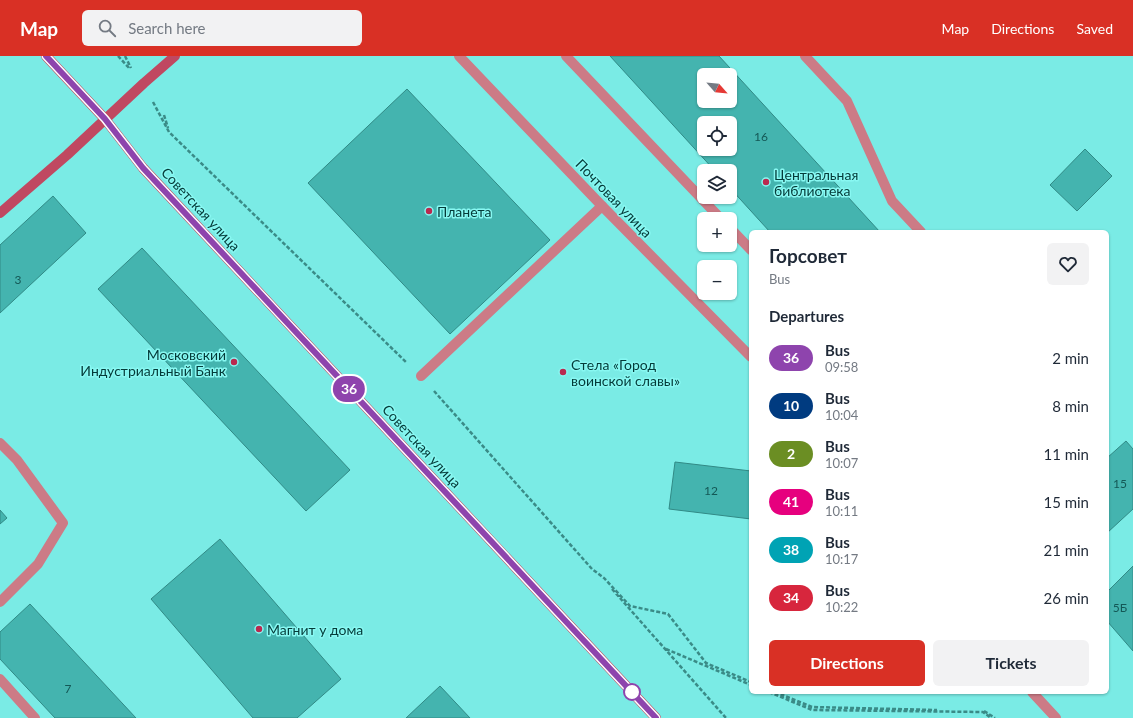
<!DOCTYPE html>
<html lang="en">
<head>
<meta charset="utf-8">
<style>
  :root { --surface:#fff; --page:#f2f2f3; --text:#1f2937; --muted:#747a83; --accent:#d93025 }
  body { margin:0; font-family:Lato,sans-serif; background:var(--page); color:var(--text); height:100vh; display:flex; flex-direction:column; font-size:15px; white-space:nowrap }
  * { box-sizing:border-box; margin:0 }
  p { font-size:13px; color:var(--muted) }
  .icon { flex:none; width:22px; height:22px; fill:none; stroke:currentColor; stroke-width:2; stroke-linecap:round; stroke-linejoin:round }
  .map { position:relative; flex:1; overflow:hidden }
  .drawer { position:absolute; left:749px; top:174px; width:360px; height:464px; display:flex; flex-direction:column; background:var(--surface); border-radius:6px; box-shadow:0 1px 3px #0004 }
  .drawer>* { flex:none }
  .badge { padding:0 8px; border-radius:13px; font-size:14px; line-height:26px }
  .needle { width:26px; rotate:117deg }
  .tools { position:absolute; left:697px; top:12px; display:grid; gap:8px }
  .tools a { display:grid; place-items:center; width:40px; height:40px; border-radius:6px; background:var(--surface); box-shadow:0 1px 3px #0004; font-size:20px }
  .map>.badge { position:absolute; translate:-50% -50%; box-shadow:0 0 0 2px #fff }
  h2 { padding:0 20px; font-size:15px; line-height:36px }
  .round { display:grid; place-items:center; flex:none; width:42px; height:42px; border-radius:6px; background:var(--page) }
  .head { display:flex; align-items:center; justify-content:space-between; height:68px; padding:0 20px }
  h1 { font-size:19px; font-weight:700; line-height:30px }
  .action { display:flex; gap:8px; margin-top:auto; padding:8px 20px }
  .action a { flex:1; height:46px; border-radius:6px; background:var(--accent); color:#fff; font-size:16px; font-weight:700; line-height:46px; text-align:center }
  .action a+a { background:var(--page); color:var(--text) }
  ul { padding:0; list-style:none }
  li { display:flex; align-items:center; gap:12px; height:48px; padding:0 20px }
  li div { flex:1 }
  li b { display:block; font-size:15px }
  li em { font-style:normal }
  li .badge { min-width:44px; font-weight:700; text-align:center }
  header { display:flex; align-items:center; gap:24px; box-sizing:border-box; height:56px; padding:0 20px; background:var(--accent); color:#fff }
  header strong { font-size:19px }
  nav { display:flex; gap:22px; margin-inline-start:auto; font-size:14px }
  .search { width:280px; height:36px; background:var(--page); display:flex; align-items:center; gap:10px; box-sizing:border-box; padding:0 14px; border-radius:6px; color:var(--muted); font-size:15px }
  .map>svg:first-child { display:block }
  .building { fill:#44b4af; stroke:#318a86; fill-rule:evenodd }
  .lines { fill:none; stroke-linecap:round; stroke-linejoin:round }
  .path { stroke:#3a8b87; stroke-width:2.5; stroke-dasharray:4 2; stroke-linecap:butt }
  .lane { stroke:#cc7b86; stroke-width:10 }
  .street { stroke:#cc7b86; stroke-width:10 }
  .secondary { stroke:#c04861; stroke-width:10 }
  .line-casing { stroke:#fff; stroke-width:9 }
  .line { stroke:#8e44ad; stroke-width:6 }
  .poi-dot { fill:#b9294f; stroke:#88f8f2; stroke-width:1.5 }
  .stop-dot { fill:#fff; stroke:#8e44ad; stroke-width:2 }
  .labels { text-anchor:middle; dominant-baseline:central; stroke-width:3; stroke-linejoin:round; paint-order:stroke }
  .number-label { font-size:12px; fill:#145856 }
  .poi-label { font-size:14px; fill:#043a38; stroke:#88f8f2; text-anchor:start }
  .street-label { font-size:14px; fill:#043a38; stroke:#88f8f2 }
</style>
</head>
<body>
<header>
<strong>Map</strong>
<div class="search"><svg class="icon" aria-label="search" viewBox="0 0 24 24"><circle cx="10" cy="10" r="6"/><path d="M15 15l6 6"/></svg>Search here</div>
<nav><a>Map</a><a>Directions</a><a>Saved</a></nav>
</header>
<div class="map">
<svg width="1133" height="662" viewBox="0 0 1133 662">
  <rect width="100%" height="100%" fill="#7aebe5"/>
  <path class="building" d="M610,0H719L880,176H770L730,132V115H715ZM704,19H730V45H704ZM704,67H730V93H704Z
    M407,33L550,184L450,278L308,127Z
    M1085,93L1112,120L1077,155L1050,129Z
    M53,140L86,177L0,257V189Z
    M142,192L350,414L306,455L98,233Z
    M1126,385L1133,393V453L1107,477V402Z
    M675,406L751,415V463L669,453Z
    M0,454L7,462L0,468Z
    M220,483L341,623L297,662H253L151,543Z
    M1133,510V595L1107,565V536Z
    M30,548L136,662H55L0,603V576Z
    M440,630L470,662H406Z"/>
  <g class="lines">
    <path class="path" d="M118,0L130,13
      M125,0L131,12
      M153,46L169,76L407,307
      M164,59L168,72
      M434,335L592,513L604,522L630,550L668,558L706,607L751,626
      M612,533L726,662
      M666,593L751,629
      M769,636L812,654L983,656L991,662
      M775,636L812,651L937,654
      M984,655L995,662"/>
    <path class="lane" d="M566,0L721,163
      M805,0L847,45L892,145L921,176
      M730,172L751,194
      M421,320L602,150
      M0,387L17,404L63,467L38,508L0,546
      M0,623L35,662"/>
    <path class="street" d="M459,0L602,150L751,301
      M1032,636L1056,662"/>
    <path class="secondary" d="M46,0L105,63L143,112L656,662
      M0,157L67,99L144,27L175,0"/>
  </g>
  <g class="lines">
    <defs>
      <path id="line" d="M46,0L105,63L143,112L656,662"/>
    </defs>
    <use href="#line" class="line-casing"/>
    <use href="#line" class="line"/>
  </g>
  <g class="poi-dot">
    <circle cx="766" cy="126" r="4"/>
    <circle cx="429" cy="155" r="4"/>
    <circle cx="234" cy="306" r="4"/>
    <circle cx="563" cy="316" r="4"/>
    <circle cx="259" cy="573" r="4"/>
  </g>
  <circle class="stop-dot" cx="632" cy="636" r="8"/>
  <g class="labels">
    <g class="number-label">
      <text x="761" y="80">16</text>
      <text x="18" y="223">3</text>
      <text x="1120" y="427">15</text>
      <text x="711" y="434">12</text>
      <text x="1120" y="551">5Б</text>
      <text x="68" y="632">7</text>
    </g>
    <g class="poi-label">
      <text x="774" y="118">Центральная<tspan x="774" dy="16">библиотека</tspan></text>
      <text x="437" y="155">Планета</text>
      <text x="226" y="298" text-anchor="end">Московский<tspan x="226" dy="16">Индустриальный Банк</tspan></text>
      <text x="571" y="308">Стела «Город<tspan x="571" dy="16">воинской славы»</tspan></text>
      <text x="267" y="573">Магнит у дома</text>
    </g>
    <g class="street-label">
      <text transform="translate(614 142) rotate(46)">Почтовая улица</text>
      <text transform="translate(201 153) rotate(47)">Советская улица</text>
      <text transform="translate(422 390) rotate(47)">Советская улица</text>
    </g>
  </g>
</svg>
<div class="tools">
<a><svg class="needle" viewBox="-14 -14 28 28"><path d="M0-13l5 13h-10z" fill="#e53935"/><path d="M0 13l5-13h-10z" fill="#747a83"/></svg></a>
<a><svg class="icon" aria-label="locate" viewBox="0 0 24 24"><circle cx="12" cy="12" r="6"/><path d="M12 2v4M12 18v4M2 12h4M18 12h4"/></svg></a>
<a><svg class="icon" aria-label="layers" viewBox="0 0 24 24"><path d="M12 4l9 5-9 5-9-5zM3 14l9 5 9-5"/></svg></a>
<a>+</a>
<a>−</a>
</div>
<b class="badge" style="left:349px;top:333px;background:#8e44ad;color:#fff">36</b>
<section class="drawer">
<div class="head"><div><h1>Горсовет</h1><p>Bus</p></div><a class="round"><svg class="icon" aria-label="heart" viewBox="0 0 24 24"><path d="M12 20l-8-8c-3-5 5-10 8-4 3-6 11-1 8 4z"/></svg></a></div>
<h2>Departures</h2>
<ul>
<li><span class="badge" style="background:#8e44ad;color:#fff">36</span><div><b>Bus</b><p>09:58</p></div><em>2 min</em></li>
<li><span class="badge" style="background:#003b80;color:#fff">10</span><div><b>Bus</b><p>10:04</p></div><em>8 min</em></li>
<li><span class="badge" style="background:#6b8e23;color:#fff">2</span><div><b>Bus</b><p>10:07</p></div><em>11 min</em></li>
<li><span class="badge" style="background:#e6007e;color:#fff">41</span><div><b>Bus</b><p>10:11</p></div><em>15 min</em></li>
<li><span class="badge" style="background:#00a3b4;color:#fff">38</span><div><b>Bus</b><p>10:17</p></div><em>21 min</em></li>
<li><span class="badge" style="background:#d7263d;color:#fff">34</span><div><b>Bus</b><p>10:22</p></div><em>26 min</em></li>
</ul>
<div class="action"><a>Directions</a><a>Tickets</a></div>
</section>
</div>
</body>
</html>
